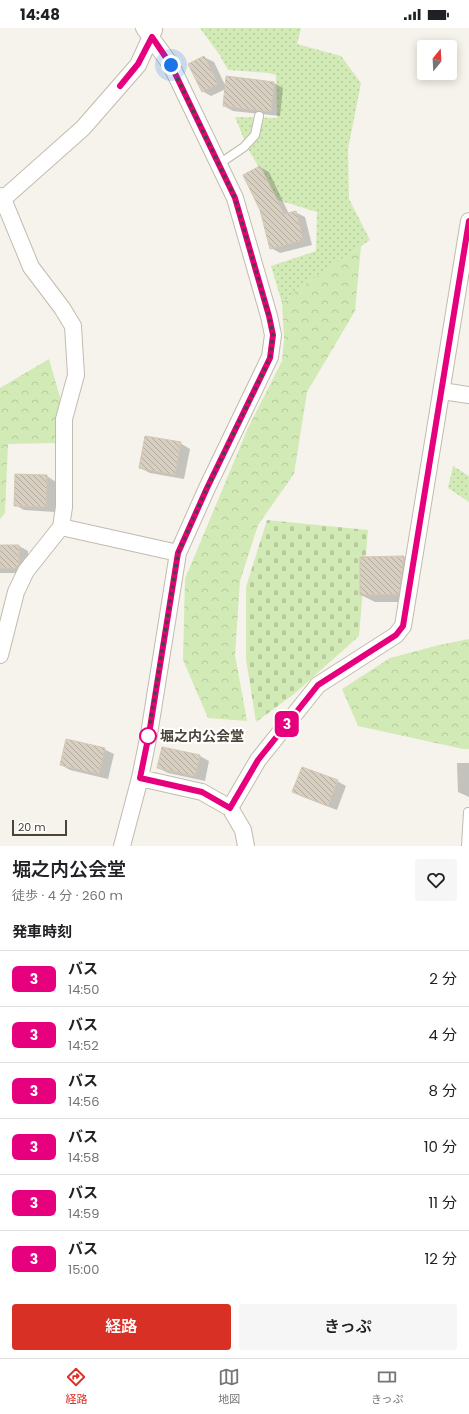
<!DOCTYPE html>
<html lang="ja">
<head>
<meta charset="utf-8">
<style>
  :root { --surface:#fff; --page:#f6f6f6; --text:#202124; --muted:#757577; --line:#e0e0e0; --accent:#d93025 }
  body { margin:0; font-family:Poppins,"Noto Sans JP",sans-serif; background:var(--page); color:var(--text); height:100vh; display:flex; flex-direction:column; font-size:15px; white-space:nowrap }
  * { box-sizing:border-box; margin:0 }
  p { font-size:13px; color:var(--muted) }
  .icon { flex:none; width:22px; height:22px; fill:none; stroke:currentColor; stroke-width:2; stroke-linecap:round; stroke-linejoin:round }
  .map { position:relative; height:818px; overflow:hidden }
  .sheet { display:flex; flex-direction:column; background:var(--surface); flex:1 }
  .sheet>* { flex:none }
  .badge { padding:0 8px; border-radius:6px; font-size:14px; line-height:26px }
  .needle { width:26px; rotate:18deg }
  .tools { position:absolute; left:417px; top:12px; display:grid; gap:8px }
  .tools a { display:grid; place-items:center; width:40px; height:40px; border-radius:4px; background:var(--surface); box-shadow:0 2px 10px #0003; font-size:20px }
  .scale { position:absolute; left:12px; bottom:10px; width:55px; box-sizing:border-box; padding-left:4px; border:2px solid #4b4439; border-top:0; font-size:11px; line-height:14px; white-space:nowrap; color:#4b4439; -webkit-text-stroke:3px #fff; paint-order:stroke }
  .you { position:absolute; width:20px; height:20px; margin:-10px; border:3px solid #fff; border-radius:50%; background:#1a73e8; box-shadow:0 0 0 6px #1a73e833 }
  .map>.badge { position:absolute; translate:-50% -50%; box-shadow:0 0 0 2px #fff }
  h2 { padding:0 12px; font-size:15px; line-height:36px }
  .round { display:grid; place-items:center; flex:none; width:42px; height:42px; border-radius:4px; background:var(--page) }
  .head { display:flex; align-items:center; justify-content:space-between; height:68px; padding:0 12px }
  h1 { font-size:19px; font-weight:600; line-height:30px }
  .primary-button { display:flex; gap:8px; margin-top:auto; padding:8px 12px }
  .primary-button a { flex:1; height:46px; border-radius:4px; background:var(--accent); color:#fff; font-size:16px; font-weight:600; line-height:46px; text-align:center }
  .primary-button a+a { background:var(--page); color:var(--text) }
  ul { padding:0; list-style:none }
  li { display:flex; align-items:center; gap:12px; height:56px; padding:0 12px; border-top:1px solid var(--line) }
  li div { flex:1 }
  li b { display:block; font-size:15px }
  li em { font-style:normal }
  li .badge { min-width:44px; font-weight:700; text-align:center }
  .status { display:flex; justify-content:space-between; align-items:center; height:28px; padding:0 20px; background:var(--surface); direction:ltr }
  .status svg { height:11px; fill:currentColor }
  .tab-bar { display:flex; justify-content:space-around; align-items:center; height:56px; border-top:1px solid var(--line); background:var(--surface); font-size:11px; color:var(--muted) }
  .tab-bar a { display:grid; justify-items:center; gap:2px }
  .tab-bar .active { color:var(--accent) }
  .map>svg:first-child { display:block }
  .grass { fill:url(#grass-dots) }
  .forest { fill:url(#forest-crowns) }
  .cemetery { fill:url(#cemetery-stones) }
  .shadow { fill:#0003 }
  .building { fill:url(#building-back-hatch); stroke:#d3c7b4 }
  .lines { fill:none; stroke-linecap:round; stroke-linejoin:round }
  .lane-casing { stroke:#c2bbae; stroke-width:10 }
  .street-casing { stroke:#c2bbae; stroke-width:18 }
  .lane { stroke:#fff; stroke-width:8 }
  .street { stroke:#fff; stroke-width:16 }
  .line-casing { stroke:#fff; stroke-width:9 }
  .line { stroke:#e6007e; stroke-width:6 }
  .walk { stroke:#4b4439; stroke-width:4; stroke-dasharray:0 7.2 }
  .stop-dot { fill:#fff; stroke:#e6007e; stroke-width:2 }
  .labels { text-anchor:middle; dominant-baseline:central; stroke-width:4; stroke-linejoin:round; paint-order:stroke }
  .stop-label { font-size:14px; font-weight:bold; fill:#4b4439; stroke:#fff; text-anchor:start }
</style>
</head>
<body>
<div class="status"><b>14:48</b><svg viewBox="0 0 49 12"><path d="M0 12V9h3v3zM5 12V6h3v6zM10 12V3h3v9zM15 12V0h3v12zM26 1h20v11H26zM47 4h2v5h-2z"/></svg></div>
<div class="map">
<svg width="469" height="818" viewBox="0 0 469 818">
  <defs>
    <pattern id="grass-dots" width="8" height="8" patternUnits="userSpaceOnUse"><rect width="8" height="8" fill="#d2eab5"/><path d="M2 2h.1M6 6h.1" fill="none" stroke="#b6ca9c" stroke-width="1.8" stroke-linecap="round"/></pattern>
    <pattern id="forest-crowns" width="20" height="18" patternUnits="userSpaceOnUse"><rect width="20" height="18" fill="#d2eab5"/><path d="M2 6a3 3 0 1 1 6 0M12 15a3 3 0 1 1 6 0" fill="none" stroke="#b6ca9c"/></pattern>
    <pattern id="cemetery-stones" width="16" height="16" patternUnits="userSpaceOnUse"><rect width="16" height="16" fill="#d2eab5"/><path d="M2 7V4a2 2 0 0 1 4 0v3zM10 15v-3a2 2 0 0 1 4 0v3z" fill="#b6ca9c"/></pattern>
    <pattern id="building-back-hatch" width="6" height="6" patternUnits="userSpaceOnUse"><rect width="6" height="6" fill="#d8cfc1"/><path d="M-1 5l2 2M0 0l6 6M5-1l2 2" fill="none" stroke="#b1aa9e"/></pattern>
  </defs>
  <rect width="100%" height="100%" fill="#f6f3ec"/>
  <path class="grass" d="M200,0H301L297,16L341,28L361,55L348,121L349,171L370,212L298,261L282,275L271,238L316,223L317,184L278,172L248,121L235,89L277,90L276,47L269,45L228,42L219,26Z
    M453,438L469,448V474L448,460Z"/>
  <path class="forest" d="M361,218L355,283L307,364L294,446L258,497L240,553L235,627L247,693L208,690L183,632L185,551L248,400L282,333L284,311L282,275L298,261Z
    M49,331L60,369L57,415L8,416L5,485L0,491V360Z
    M469,611V721H463L358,698L342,661L390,630L439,617Z"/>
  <path class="cemetery" d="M267,492L368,502L359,608L294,666L256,694L246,631V559Z"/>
  <path class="shadow" d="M204,29L214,34L226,59L227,50L274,55L283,60L280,88L233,83L224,78L226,61L211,68L202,63Z
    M260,139L269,144L289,186L295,184L305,189L312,217L280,225L271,220Z
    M180,415L190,421L184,451L150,445L140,440Z
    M47,448L56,454L55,484L24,482L15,477Z
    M0,518H19L28,523V541L26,545H0Z
    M404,529L417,536L412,574H375L361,567V530Z
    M104,721L114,726L108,751L70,742L61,737Z
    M200,728L209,733L205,753L168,745L158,740Z
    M457,735H469V769L458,764Z
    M337,753L346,758L337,782L303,769L294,764Z"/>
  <path class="building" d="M204,28L218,56L202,64L188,36Z
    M226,48L274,54L271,84L223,78Z
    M260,138L284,186L296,183L303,212L270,221L260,182L243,147Z
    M145,408L181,414L175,447L139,440Z
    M15,446L47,447L46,479L14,478Z
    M0,517H19V536L17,540H0Z
    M404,528L399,566L360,567V529Z
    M66,711L105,720L99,746L60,737Z
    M162,719L200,727L195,748L157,740Z
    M302,739L338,752L328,778L292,764Z"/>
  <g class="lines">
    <defs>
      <path id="lane" d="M219,136L244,119L255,107L259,88
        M466,818L468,784H469"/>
      <path id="street" d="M0,168L3,171L31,239L62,280L73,298L76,347L64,391V479L61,499L26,543L16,564L0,627
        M0,172L3,171L83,100L138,37L154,2
        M442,363L469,367
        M61,499L178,525
        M140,750L202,764L230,780L243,802L246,818
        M230,780L258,732L318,657L396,607L403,598L469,193
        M122,818L140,750L149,706L178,525L207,460L270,329L273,307L269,288L235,170L171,37L144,0"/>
    </defs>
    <use href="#lane" class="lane-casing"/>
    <use href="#street" class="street-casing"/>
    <use href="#lane" class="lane"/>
    <use href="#street" class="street"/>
  </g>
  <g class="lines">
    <defs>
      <path id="line" d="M120,58L138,36L152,9L171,37L235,170L269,288L273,307L270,330L207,460L178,525L149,706L140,750L202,764L230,780L258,732L318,657L396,607L403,598L469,193"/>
    </defs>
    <use href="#line" class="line-casing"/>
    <use href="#line" class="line"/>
    <path class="walk" d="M148,708L178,525L207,460L270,330L273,307L269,288L235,170L171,37"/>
  </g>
  <circle class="stop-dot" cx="148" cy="708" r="8"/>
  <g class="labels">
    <g class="stop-label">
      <text x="160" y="708">堀之内公会堂</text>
    </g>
  </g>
</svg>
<div class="tools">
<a><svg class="needle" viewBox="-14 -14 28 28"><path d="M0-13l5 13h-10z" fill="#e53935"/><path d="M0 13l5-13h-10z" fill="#757577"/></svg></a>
</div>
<div class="scale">20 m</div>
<div class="you" style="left:171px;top:37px"></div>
<b class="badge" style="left:287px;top:696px;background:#e6007e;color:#fff">3</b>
</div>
<section class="sheet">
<div class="head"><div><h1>堀之内公会堂</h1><p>徒歩 · 4 分 · 260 m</p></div><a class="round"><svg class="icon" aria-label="heart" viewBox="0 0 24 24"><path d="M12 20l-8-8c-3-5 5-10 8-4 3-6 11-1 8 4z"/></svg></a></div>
<h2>発車時刻</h2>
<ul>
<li><span class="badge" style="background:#e6007e;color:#fff">3</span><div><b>バス</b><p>14:50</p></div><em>2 分</em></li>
<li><span class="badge" style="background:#e6007e;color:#fff">3</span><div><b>バス</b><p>14:52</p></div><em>4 分</em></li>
<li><span class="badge" style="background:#e6007e;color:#fff">3</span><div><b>バス</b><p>14:56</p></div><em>8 分</em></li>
<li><span class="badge" style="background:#e6007e;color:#fff">3</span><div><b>バス</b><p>14:58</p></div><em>10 分</em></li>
<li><span class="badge" style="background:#e6007e;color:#fff">3</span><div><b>バス</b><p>14:59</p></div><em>11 分</em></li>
<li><span class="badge" style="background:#e6007e;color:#fff">3</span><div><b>バス</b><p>15:00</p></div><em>12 分</em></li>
</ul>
<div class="primary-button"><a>経路</a><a>きっぷ</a></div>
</section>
<nav class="tab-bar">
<a class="active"><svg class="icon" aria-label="directions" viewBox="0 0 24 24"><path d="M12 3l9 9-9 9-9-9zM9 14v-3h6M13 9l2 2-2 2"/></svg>経路</a>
<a><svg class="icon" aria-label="map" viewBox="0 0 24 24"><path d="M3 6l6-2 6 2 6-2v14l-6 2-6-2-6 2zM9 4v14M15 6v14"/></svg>地図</a>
<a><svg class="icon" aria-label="tickets" viewBox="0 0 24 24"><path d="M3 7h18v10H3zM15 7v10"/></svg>きっぷ</a>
</nav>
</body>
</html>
